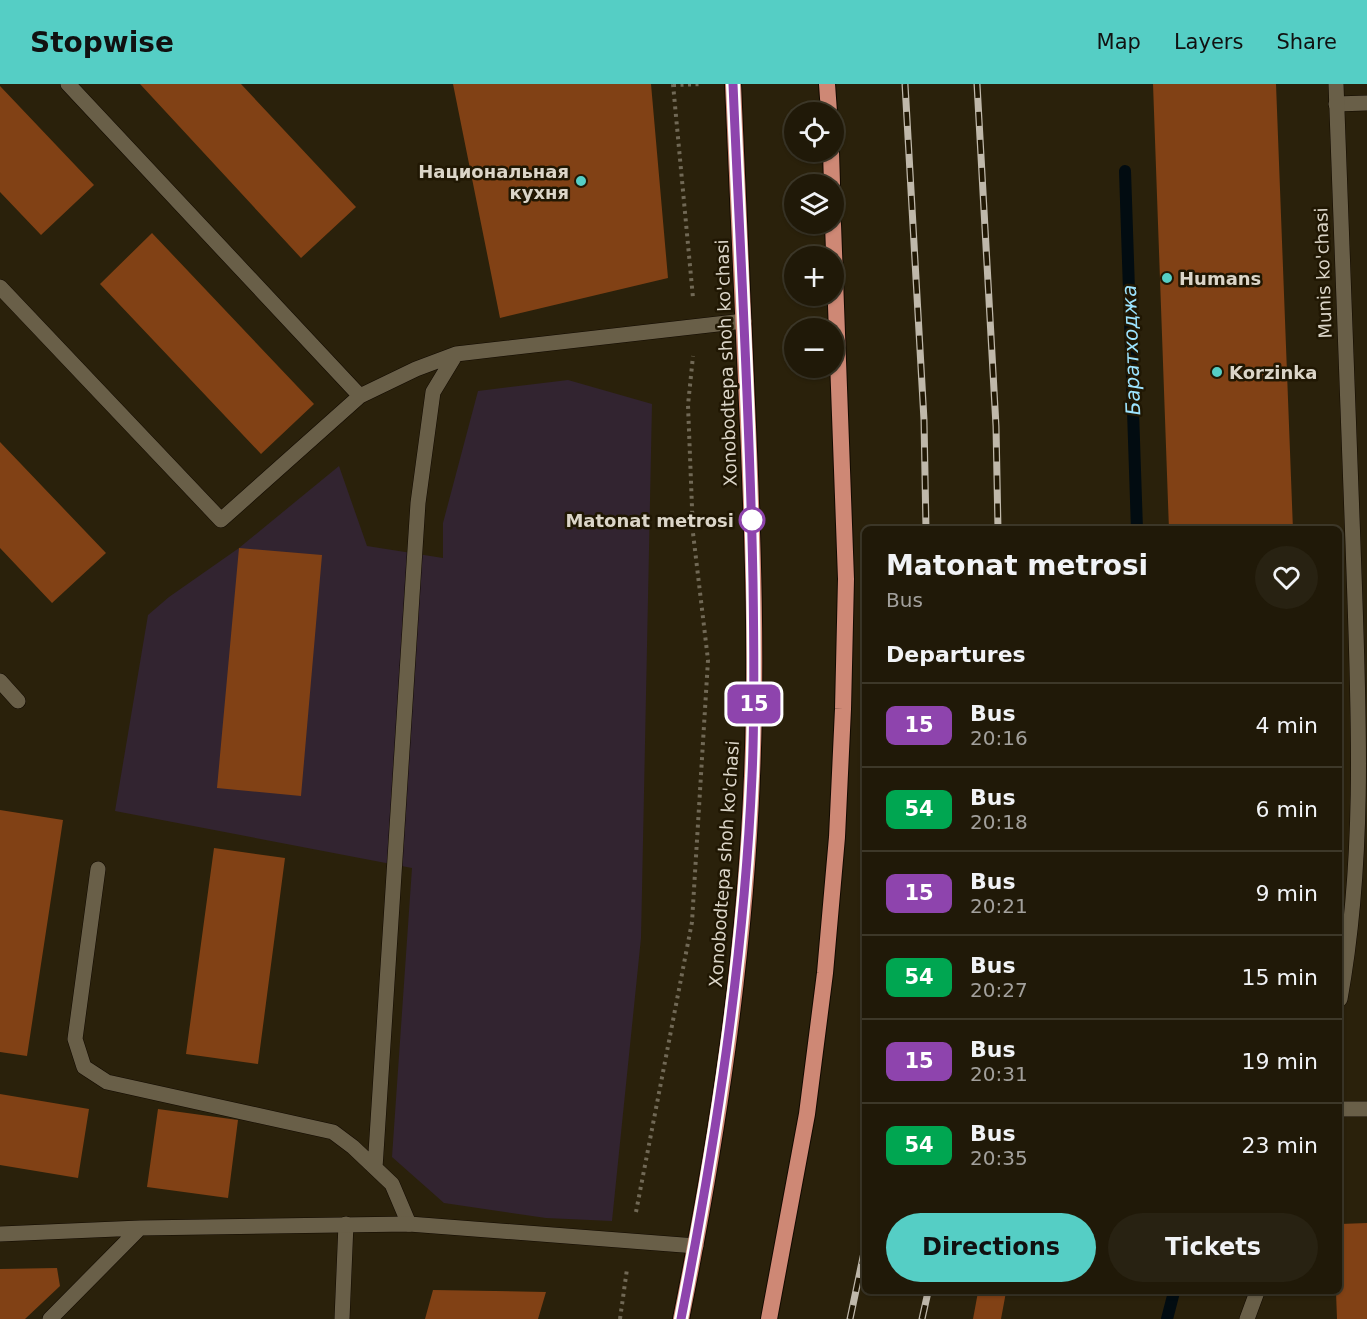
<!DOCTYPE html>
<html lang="en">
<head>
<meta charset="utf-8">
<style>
  :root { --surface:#201908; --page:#282212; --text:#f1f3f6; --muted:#a2a09c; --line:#3d3829; --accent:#55cec5 }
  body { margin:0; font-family:"DejaVu Sans",sans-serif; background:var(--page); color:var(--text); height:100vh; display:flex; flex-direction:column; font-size:22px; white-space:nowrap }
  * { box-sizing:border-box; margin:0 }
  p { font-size:20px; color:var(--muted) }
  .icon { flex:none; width:33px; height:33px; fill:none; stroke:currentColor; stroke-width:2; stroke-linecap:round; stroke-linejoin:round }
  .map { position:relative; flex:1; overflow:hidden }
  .drawer { position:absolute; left:862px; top:442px; width:480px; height:768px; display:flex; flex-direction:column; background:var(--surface); border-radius:9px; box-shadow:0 2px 4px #0004,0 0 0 2px var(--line) }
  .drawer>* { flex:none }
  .badge { padding:0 12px; border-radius:9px; font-size:21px; line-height:39px }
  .fabs { position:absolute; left:784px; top:18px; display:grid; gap:12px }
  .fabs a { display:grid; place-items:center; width:60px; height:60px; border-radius:50%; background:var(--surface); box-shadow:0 2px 4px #0004,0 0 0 2px var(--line); font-size:30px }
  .map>.badge { position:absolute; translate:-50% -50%; box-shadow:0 0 0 3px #fff }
  h2 { padding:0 24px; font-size:22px; line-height:54px }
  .round { display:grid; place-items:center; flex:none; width:63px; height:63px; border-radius:32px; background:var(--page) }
  .summary { display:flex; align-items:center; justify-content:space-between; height:102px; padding:0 24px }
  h1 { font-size:28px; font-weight:700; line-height:45px }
  .cta { display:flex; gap:12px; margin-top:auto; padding:12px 24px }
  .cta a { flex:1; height:69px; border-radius:36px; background:var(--accent); color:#111; font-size:24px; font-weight:700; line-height:69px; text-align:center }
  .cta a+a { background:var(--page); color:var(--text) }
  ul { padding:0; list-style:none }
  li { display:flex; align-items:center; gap:18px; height:84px; padding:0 24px; border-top:2px solid var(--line) }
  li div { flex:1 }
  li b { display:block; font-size:22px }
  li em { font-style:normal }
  li .badge { min-width:66px; font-weight:700; text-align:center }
  header { display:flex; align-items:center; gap:36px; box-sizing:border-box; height:84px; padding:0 30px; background:var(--accent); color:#111 }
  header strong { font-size:28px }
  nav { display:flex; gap:33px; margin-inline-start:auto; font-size:21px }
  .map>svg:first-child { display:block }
  .industrial { fill:#322430 }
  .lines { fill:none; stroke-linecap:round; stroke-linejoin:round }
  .stream { stroke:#020c11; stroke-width:12 }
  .building { fill:#814115 }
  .service-casing { stroke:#120a00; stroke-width:16 }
  .minor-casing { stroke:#120a00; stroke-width:16 }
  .tertiary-casing { stroke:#120a00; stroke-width:16 }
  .trunk-casing { stroke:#120a00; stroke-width:18 }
  .path { stroke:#716956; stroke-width:4; stroke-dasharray:3 4.5; stroke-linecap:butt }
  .service { stroke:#695f48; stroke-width:15 }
  .minor { stroke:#695f48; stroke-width:15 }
  .tertiary { stroke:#695f48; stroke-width:15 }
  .trunk { stroke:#ce8875; stroke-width:16 }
  .rail-casing { stroke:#bfb8aa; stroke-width:7 }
  .rail { stroke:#201703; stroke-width:4.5; stroke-dasharray:14; stroke-linecap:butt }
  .line-casing { stroke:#fff; stroke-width:14 }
  .line { stroke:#8e44ad; stroke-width:9 }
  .poi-dot { fill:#55cec5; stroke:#201703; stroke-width:2 }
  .stop-dot { fill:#fff; stroke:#8e44ad; stroke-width:3 }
  .labels { text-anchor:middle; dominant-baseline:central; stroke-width:5; stroke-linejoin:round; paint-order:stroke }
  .poi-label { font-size:18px; font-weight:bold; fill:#dbd5c8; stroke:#201703; text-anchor:start }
  .street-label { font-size:18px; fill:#dbd5c8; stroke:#201703 }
  .stop-label { font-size:18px; font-weight:bold; fill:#dbd5c8; stroke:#201703; text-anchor:end }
  .water-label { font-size:20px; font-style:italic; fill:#9de4ff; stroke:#201703 }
</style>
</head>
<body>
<header>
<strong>Stopwise</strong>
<nav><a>Map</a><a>Layers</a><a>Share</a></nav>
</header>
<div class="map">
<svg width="1367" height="1235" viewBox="0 0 1367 1235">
  <rect width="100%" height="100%" fill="#2a210b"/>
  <path class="industrial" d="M568,296L652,320L641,854L612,1137L546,1134L444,1119L392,1073L412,784L115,727L148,531L169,513L239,464L339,382L367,462L443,474V439L478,307Z"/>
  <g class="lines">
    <path class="stream" d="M1125,87L1137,446
      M1167,1235L1174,1208"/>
  </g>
  <path class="building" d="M140,0H241L356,123L301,174Z
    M453,0H651L668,194L500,234Z
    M1153,0H1276L1293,446H1169Z
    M0,2L94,101L41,151L0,108Z
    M152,149L314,320L261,370L100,200Z
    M0,358L106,469L52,519L0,464Z
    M239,464L322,471L301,712L217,704Z
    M0,726L63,736L27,972L0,968Z
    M214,764L285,774L258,980L186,970Z
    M0,1010L89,1025L78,1094L0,1081Z
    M158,1025L238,1036L228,1114L147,1103Z
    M1367,1139V1235H1337L1336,1208H1340V1140Z
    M57,1184L60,1202L25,1235H0V1185Z
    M433,1206L546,1208L538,1235H425Z
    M978,1208H1006L1001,1235H973Z"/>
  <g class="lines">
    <defs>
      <path id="service" d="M68,0L360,312
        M1336,20L1367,19
        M0,203L221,436L360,312L416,285L456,270L744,237
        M0,597L18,617
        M98,785L75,955L84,983L107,998L333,1048L353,1063L392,1100L409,1140
        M375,1084L418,419L433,308L456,270
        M342,1235L346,1140"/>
      <path id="minor" d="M0,1150L140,1144L409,1140L696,1162
        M50,1235L140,1144"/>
      <path id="tertiary" d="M1336,0C1342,153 1347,307 1353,460C1358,611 1367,766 1340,915
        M1340,1025H1367
        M1247,1235L1257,1208"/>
      <path id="trunk" d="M827,0L829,28
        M831,68L832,100
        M681,1235C717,1056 745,874 752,692C757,575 753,459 748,343C743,228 738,114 733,0
        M769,1235L807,1030L825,889L837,753L843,625L846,495L833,140"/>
    </defs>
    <use href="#service" class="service-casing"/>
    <use href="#minor" class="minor-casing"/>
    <use href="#tertiary" class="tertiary-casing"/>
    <use href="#trunk" class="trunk-casing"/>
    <path class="path" d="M673,0L693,214
      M673,1L703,0
      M636,1128L692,838L708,576L693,449L688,321L693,272
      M620,1235L627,1185"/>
    <use href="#service" class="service"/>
    <use href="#minor" class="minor"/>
    <use href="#tertiary" class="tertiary"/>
    <use href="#trunk" class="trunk"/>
    <defs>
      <path id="rail" d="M905,0L924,336L926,446
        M977,0L996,342L998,446
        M850,1235L866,1159
        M922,1235L928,1208"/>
    </defs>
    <use href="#rail" class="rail-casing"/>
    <use href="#rail" class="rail"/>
  </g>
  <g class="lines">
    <defs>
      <path id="line" d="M681,1235C716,1056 744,874 752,692C755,627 754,563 753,498C750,332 740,166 733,0"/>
    </defs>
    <use href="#line" class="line-casing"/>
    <use href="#line" class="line"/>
  </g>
  <g class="poi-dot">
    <circle cx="581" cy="97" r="6"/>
    <circle cx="1167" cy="194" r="6"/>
    <circle cx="1217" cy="288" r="6"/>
  </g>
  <circle class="stop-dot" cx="752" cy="436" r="12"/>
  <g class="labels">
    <g class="poi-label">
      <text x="569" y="87" text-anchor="end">Национальная<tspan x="569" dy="21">кухня</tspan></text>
      <text x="1179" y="194">Humans</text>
      <text x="1229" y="288">Korzinka</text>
    </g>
    <g class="street-label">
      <text transform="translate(1323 189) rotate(-92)">Munis ko'chasi</text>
      <text transform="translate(726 279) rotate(-92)">Xonobodtepa shoh ko'chasi</text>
      <text transform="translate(724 780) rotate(-86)">Xonobodtepa shoh ko'chasi</text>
    </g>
    <g class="stop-label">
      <text x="734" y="436">Matonat metrosi</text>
    </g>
    <g class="water-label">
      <text transform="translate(1131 266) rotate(-92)">Баратходжа</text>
    </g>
  </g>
</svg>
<div class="fabs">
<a><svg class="icon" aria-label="locate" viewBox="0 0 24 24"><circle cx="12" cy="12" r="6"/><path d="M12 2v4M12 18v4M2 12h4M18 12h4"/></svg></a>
<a><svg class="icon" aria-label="layers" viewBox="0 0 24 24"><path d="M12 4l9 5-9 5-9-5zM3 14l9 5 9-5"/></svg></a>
<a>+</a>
<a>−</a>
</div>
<b class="badge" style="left:754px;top:620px;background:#8e44ad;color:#fff">15</b>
<section class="drawer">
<div class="summary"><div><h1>Matonat metrosi</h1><p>Bus</p></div><a class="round"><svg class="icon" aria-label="heart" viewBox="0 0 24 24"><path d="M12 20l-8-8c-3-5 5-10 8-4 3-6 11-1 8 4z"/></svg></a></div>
<h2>Departures</h2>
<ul>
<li><span class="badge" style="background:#8e44ad;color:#fff">15</span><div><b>Bus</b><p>20:16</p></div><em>4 min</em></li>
<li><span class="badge" style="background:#00a651;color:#fff">54</span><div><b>Bus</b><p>20:18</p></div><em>6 min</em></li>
<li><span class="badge" style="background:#8e44ad;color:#fff">15</span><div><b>Bus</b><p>20:21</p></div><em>9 min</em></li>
<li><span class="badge" style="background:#00a651;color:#fff">54</span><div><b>Bus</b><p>20:27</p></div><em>15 min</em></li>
<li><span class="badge" style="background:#8e44ad;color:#fff">15</span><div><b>Bus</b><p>20:31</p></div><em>19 min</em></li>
<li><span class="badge" style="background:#00a651;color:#fff">54</span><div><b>Bus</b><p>20:35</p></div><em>23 min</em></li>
</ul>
<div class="cta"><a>Directions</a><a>Tickets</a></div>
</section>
</div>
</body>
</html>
